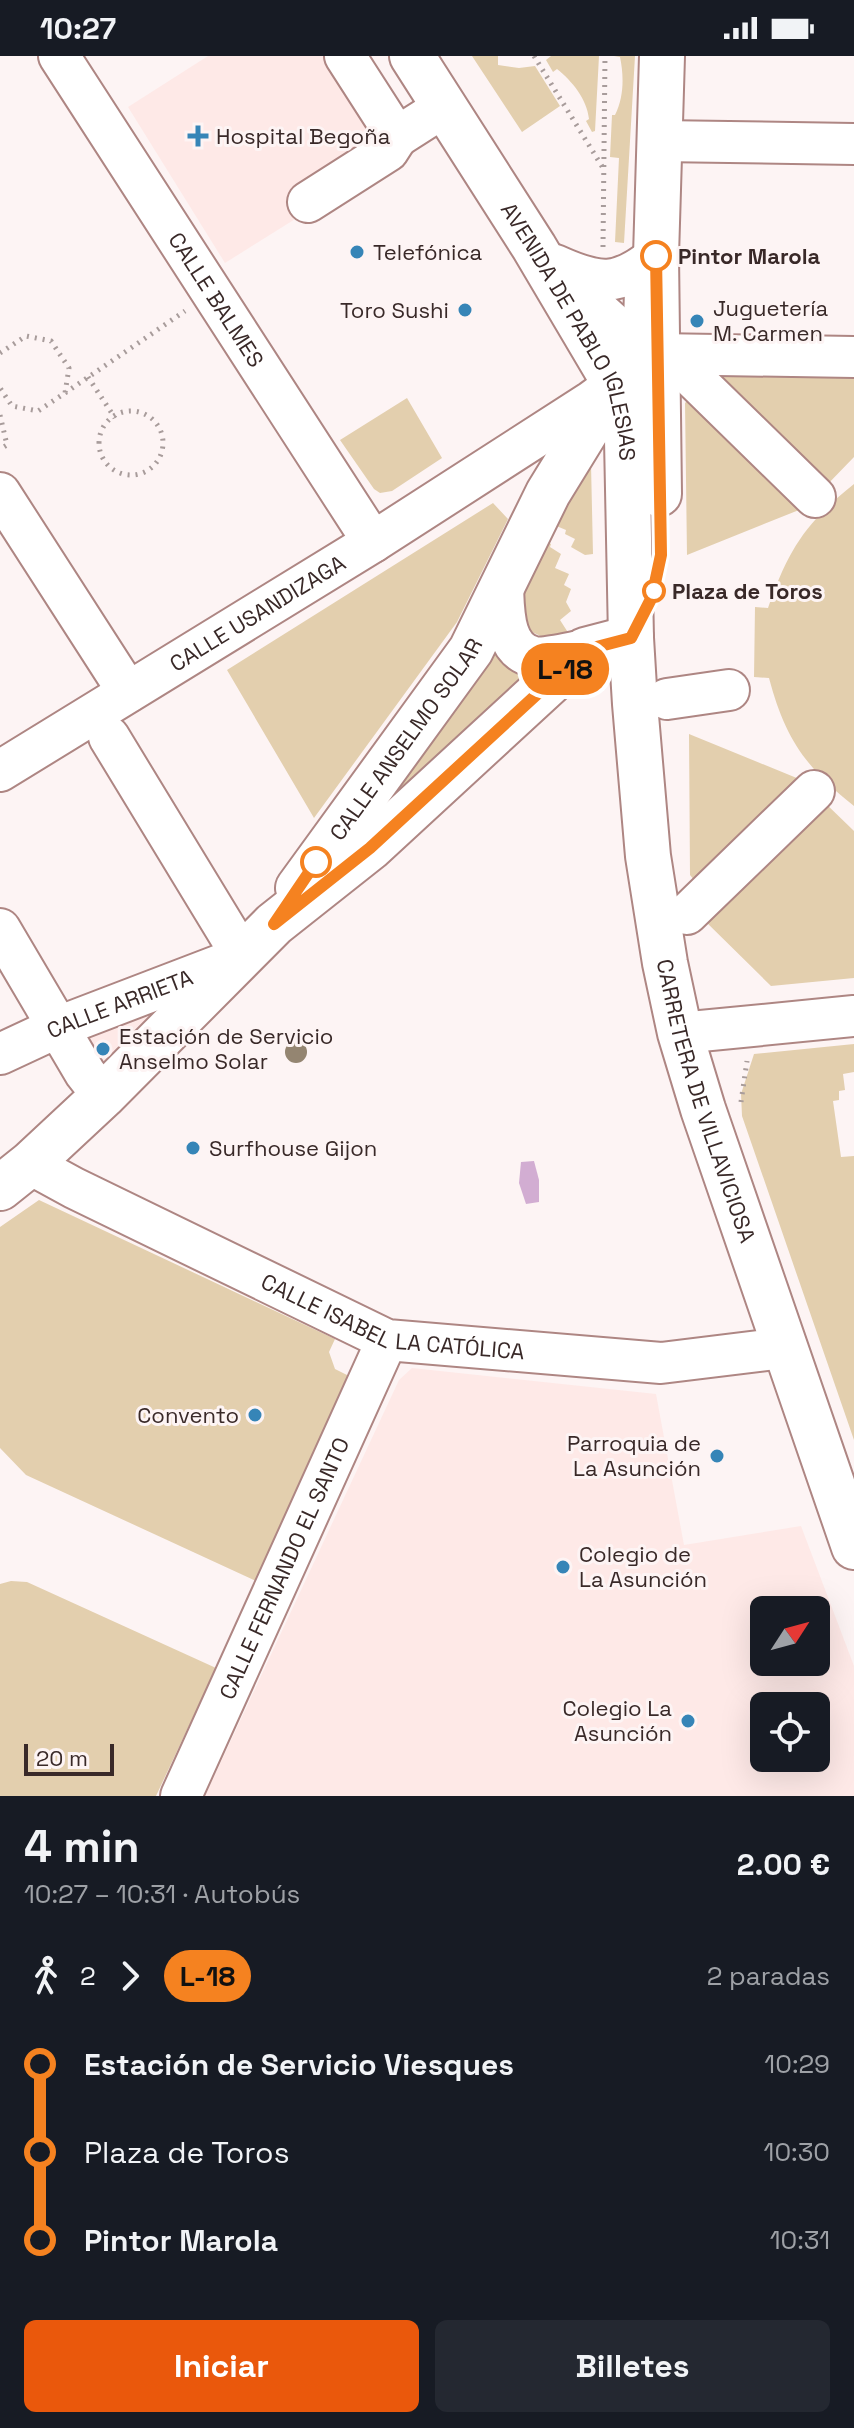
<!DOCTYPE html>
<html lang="es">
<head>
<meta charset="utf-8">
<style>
  :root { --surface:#171b24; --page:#242831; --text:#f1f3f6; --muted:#9ea1a6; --accent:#ea580c }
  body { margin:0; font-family:"Space Grotesk",sans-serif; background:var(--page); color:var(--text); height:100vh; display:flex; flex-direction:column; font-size:30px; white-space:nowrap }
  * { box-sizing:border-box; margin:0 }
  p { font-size:26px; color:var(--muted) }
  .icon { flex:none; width:44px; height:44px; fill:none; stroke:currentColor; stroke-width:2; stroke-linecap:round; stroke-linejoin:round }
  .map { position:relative; height:1740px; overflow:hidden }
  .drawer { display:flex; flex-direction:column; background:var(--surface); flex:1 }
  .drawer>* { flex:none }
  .badge { padding:0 16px; border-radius:26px; font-size:28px; line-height:52px }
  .needle { width:52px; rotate:54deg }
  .tools { position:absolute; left:750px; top:1540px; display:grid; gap:16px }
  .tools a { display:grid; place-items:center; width:80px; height:80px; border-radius:12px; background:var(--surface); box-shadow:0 8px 32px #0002; font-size:40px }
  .scale { position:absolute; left:24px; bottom:20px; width:90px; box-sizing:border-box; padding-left:8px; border:4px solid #392928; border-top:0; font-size:22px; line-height:28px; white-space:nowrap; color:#392928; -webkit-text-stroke:6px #fdf4f4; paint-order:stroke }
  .map>.badge { position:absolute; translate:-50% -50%; box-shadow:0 0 0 4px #fff }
  .legs { display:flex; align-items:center; gap:12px; height:88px; padding:0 24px; font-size:26px }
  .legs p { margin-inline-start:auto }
  .head { display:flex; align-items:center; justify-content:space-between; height:136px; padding:0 24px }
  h1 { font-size:44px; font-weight:700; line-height:60px }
  .cta { display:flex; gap:16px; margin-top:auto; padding:16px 24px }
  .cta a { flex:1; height:92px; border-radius:12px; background:var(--accent); color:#fff; font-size:32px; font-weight:700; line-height:92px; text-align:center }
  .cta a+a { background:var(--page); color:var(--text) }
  ul { padding:0 24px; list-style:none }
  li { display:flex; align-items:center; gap:28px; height:88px; font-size:30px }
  li i { display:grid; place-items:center; width:12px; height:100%; margin:0 10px; background:currentColor }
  li i::after { content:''; width:20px; height:20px; margin:-10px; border:6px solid; border-radius:50%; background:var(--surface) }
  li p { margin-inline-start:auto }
  li:first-child i { background:linear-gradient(#0000 50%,currentColor 0) }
  li:last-child i { background:linear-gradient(currentColor 50%,#0000 0) }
  .status { display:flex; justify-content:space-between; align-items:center; height:56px; padding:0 40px; background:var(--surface); direction:ltr }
  .status svg { height:22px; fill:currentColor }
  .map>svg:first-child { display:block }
  .built { fill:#fee9e7; fill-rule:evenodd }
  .green { fill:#e3cfae }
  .water { fill:#d2add2 }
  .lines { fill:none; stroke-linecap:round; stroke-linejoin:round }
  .minor-casing { stroke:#ae8683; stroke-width:44 }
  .major-casing { stroke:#ae8683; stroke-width:48 }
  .path { stroke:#a89c9b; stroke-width:5; stroke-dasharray:2 6; stroke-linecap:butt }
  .minor { stroke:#fff; stroke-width:40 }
  .major { stroke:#fff; stroke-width:44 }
  .tree { fill:#948571 }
  .line-1-casing { stroke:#fff; stroke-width:18 }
  .line-1 { stroke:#f58220; stroke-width:12 }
  .poi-dot { fill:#3685b7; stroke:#fdf4f4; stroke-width:3 }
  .stop-1-dot { fill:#fff; stroke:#f58220; stroke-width:4 }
  .labels { text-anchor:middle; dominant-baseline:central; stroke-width:6; stroke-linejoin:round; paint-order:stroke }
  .poi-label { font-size:22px; fill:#392928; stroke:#fdf4f4; text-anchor:start }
  .stop-label { font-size:22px; font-weight:bold; fill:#392928; stroke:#fdf4f4; text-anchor:start }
  .street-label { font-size:22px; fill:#392928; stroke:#fdf4f4 }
</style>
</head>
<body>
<div class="status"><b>10:27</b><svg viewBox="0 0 49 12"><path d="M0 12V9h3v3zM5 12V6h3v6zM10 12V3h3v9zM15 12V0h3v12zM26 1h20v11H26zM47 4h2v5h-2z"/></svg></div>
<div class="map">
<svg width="854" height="1740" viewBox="0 0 854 1740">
  <rect width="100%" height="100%" fill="#fdf4f4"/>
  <path class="built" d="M208,0H367L420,85L225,207L128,51Z
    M140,943L156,963L104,1016L87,1006L84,964Z
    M412,1312L656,1338L684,1489L801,1470L854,1610V1740H205L399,1324ZM816,1554V1606H764V1554ZM816,1650V1702H764V1650Z"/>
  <path class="green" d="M472,0H498V9L519,12L535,10L560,50L522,76Z
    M551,0H599L595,75L592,76L586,65L589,63C587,43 572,25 557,13L553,16L546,4Z
    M614,0H635L624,187L615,186L619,102L610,101L612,59H615C624,41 624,20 620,1Z
    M712,318L854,322V401L824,432Z
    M694,338L804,452L687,499L685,347Z
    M407,342L442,402L392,435L380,437L374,433L340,384Z
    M591,408L593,498L585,499L571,491L575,483L565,478L566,474L554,469Z
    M854,428V750C805,711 785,682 769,622L754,621L755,551L768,552C788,494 806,466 854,428Z
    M493,447L508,463L457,566L314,762L227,614Z
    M546,485L551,488L550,491L561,498L555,512L569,518L564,529L571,533L566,546L571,555L560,564L569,578L547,583L532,576L526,570L522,535Z
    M494,586L528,616L391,743L389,738Z
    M689,678L804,725L698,829L690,819Z
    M821,743L854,775V922L771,930L702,862Z
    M854,988V1016L843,1018L845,1034L839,1035V1044L833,1045L841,1101L854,1100V1384L742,1060L741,1038L754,998Z
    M39,1144L335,1283L329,1296L335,1313L351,1321L256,1525L26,1419L0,1392V1171Z
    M11,1525L27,1526L216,1612L156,1740H0V1528Z"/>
  <path class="water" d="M534,1105L539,1124V1146L526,1148L519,1127L521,1106Z"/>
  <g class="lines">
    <defs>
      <g id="minor">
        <path id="s1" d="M59,0L373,486"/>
        <path d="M345,0L397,81L444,51"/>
        <path d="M659,85L854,88"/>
        <path d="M308,146L388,95L397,81"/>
        <path d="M555,209C599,229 618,231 656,200"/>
        <path d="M555,215L619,273L656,298L854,301"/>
        <path d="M687,316L815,441"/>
        <path d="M0,437L128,636"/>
        <path d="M503,531C504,554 503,595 534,601C546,603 572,596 585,594"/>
        <path d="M667,643L729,634"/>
        <path d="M109,681L230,880"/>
        <path id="s2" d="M0,715L373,486L592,345L615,328L636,286L644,269L645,234"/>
        <path d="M687,858L814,735"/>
        <path d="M0,873L85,1017L103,1040"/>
        <path d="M680,977L854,960"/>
        <path id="s3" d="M0,998L58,971L241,901"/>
        <path id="s4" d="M30,1108L74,1132L387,1284L661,1307L784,1292"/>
        <path id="s5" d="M181,1740L387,1284"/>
      </g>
      <g id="major">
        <path id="s6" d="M412,0L534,191L615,328L627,383L631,582L635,648L648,800L665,907L680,977L703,1053L854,1491"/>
        <path d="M659,438L656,200L662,0"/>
        <path id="s7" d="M298,832L471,594L548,437L615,328"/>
        <path d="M0,1132L30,1108L103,1040L274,868L370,792L585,594L631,582"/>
      </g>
    </defs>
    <use href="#minor" class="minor-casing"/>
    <use href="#major" class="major-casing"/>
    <path class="path" d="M534,0L603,112
      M603,191L605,0
      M0,297L26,280L51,285L69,312L65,337L38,355L12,350L0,332
      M88,321L115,362
      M65,337L185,255
      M99 387a32 32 0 1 1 64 0a32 32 0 1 1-64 0Z
      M0,359L7,389L2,392
      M741,1046L747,1005"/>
    <use href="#minor" class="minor"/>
    <use href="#major" class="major"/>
  </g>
  <circle class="tree" cx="296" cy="996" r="11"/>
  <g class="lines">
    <defs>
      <path id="line-1" d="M316,806L274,868L370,792L585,594L631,582L652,541L661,499L656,200"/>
    </defs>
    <use href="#line-1" class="line-1-casing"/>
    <use href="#line-1" class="line-1"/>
  </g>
  <g class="poi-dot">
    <path d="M194 68h8v8h8v8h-8v8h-8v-8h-8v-8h8z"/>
    <circle cx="357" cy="196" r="8"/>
    <circle cx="465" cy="254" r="8"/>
    <circle cx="697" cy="265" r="8"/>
    <circle cx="103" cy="993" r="8"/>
    <circle cx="193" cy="1092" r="8"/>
    <circle cx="255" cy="1359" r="8"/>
    <circle cx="717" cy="1400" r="8"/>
    <circle cx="563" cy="1511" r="8"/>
    <circle cx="688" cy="1665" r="8"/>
  </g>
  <g class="stop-1-dot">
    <circle cx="656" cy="200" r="14"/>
    <circle cx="654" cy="535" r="10"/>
    <circle cx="316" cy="806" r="14"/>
  </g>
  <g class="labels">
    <g class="poi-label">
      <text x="216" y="80">Hospital Begoña</text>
      <text x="373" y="196">Telefónica</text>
      <text x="713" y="252">Juguetería<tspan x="713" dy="25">M. Carmen</tspan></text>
      <text x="449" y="254" text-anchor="end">Toro Sushi</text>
      <text x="119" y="980">Estación de Servicio<tspan x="119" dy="25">Anselmo Solar</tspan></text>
      <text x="209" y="1092">Surfhouse Gijon</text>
      <text x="239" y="1359" text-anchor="end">Convento</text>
      <text x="701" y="1387" text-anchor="end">Parroquia de<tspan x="701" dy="25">La Asunción</tspan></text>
      <text x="579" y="1498">Colegio de<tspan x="579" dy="25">La Asunción</tspan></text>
      <text x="672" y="1652" text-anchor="end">Colegio La<tspan x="672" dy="25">Asunción</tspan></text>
    </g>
    <g class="stop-label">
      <text x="678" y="200">Pintor Marola</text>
      <text x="672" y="535">Plaza de Toros</text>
    </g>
    <g class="street-label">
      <text stroke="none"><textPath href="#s1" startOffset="290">CALLE BALMES</textPath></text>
      <text stroke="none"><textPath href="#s6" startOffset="320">AVENIDA DE PABLO IGLESIAS</textPath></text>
      <text stroke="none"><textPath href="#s2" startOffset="302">CALLE USANDIZAGA</textPath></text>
      <text stroke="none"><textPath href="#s7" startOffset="184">CALLE ANSELMO SOLAR</textPath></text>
      <text stroke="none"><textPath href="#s3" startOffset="130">CALLE ARRIETA</textPath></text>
      <text stroke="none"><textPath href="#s6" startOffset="1112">CARRETERA DE VILLAVICIOSA</textPath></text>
      <text stroke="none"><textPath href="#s4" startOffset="398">CALLE ISABEL LA CATÓLICA</textPath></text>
      <text stroke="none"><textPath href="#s5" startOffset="250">CALLE FERNANDO EL SANTO</textPath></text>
    </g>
  </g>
</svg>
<div class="tools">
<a><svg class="needle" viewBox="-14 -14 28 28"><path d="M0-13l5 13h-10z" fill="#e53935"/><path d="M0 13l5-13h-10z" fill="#9ea1a6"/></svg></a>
<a><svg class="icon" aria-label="locate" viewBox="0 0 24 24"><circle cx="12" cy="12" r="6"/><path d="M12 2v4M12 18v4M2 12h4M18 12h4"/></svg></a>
</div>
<div class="scale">20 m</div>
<b class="badge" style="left:565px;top:613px;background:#f58220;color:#111">L-18</b>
</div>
<section class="drawer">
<div class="head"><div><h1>4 min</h1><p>10:27 – 10:31 · Autobús</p></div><b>2.00 €</b></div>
<div class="legs"><svg class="icon" aria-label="walk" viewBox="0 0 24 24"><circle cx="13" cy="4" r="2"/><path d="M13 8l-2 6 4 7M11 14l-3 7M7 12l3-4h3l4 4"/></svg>2<svg class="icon" aria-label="forward" viewBox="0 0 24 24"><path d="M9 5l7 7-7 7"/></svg><b class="badge" style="background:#f58220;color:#111">L-18</b><p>2 paradas</p></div>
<ul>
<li><i style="color:#f58220"></i><b>Estación de Servicio Viesques</b><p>10:29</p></li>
<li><i style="color:#f58220"></i><span>Plaza de Toros</span><p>10:30</p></li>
<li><i style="color:#f58220"></i><b>Pintor Marola</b><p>10:31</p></li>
</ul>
<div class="cta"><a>Iniciar</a><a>Billetes</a></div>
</section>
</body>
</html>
